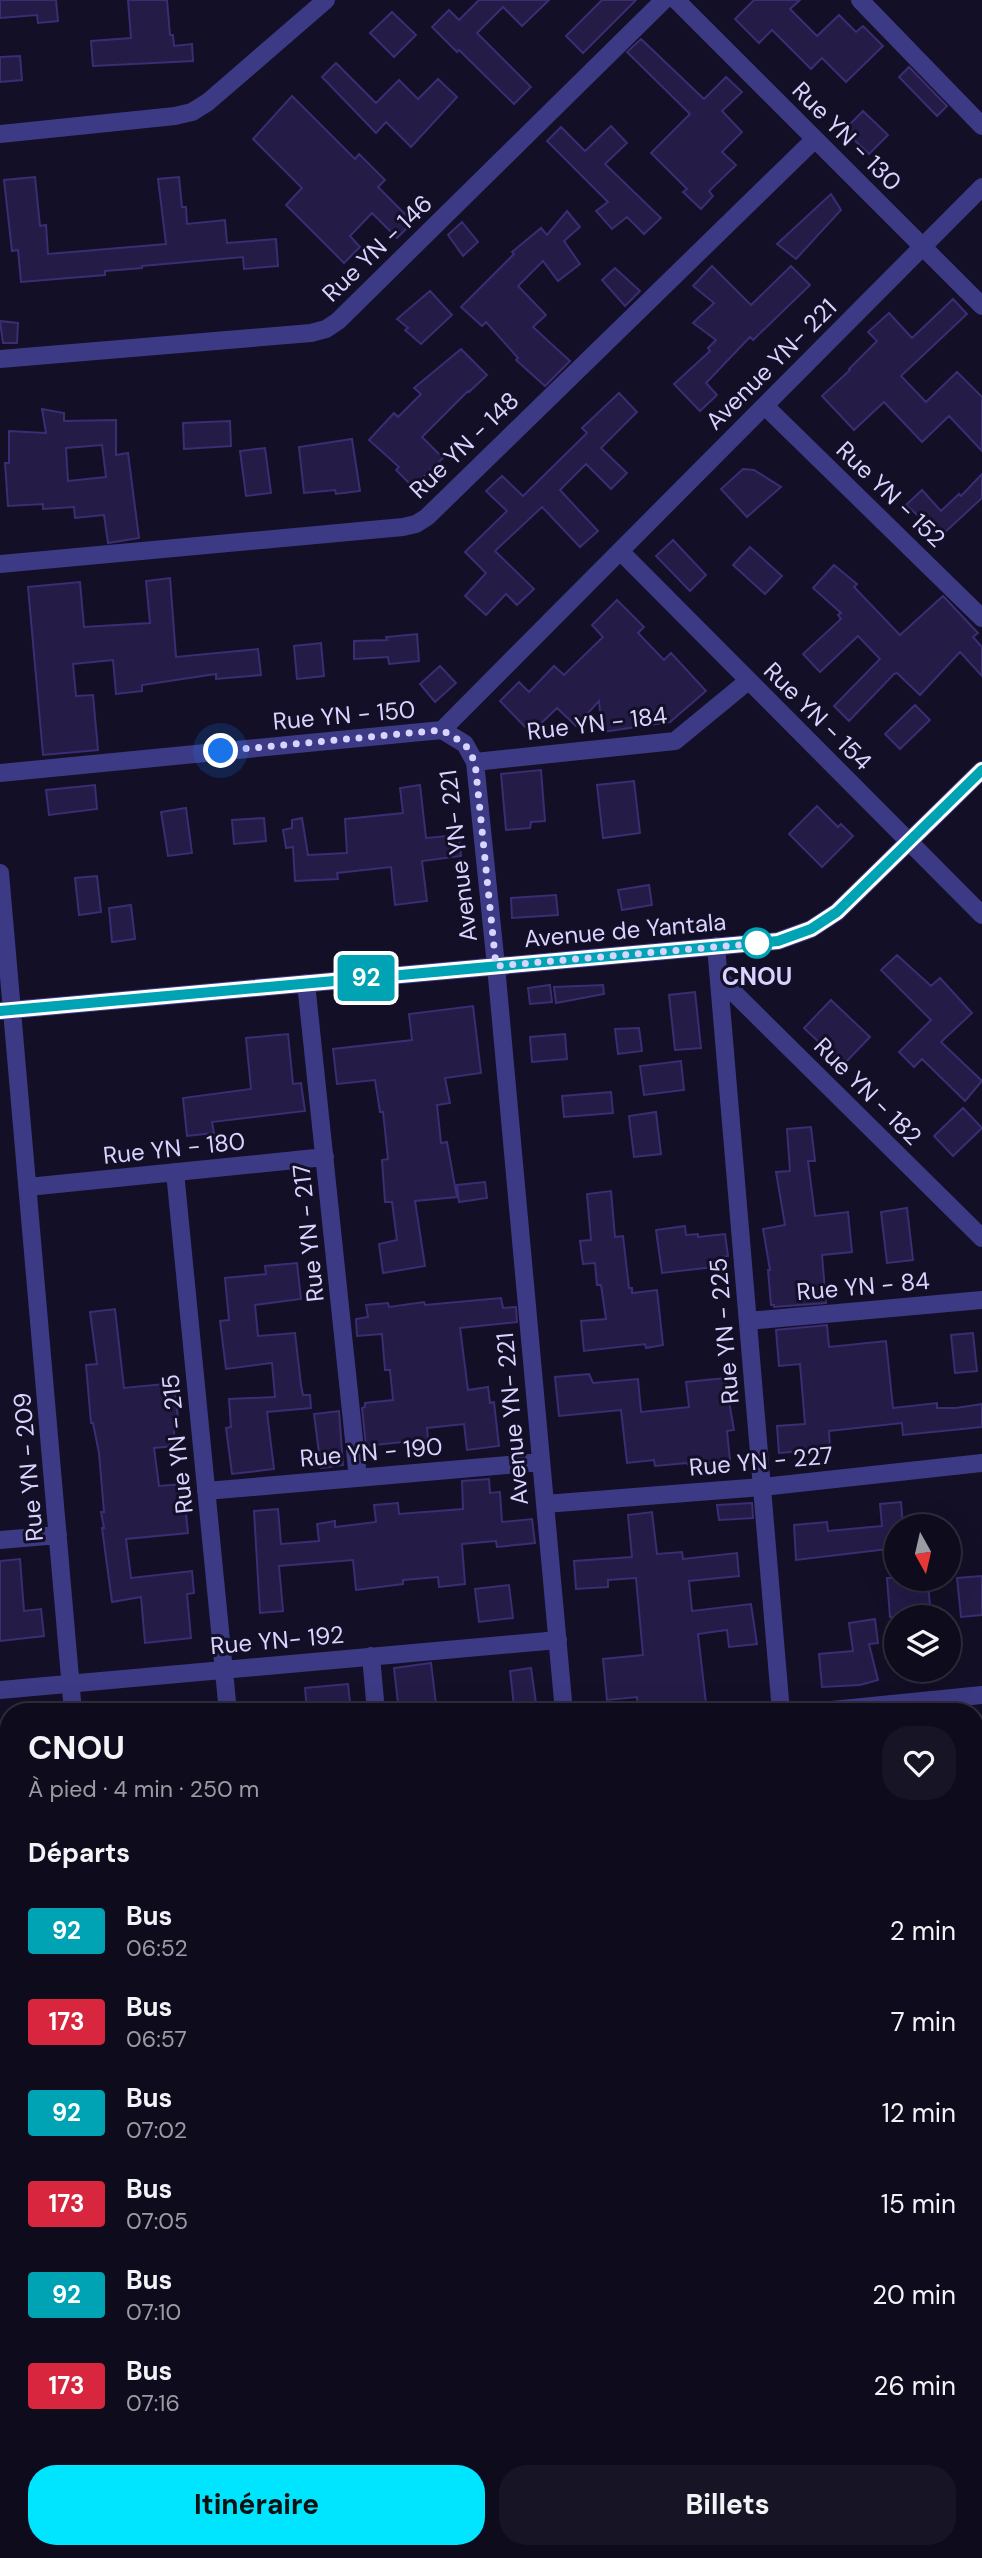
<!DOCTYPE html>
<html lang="fr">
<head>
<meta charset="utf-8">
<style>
  :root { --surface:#0e0b1c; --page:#171425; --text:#f1f3f6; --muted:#9b9ba3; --line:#2e2b3b; --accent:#00e5ff }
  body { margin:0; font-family:"DM Sans",sans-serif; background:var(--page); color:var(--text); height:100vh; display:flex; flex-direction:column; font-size:26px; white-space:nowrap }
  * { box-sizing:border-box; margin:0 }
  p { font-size:23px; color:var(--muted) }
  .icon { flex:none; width:38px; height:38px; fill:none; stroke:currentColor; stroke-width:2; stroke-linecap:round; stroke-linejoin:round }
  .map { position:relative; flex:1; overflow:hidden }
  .details { position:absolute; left:0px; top:1703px; width:984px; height:856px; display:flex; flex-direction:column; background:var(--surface); border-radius:28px 28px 0 0; box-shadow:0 7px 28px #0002,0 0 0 2px var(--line) }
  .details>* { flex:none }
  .badge { padding:0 14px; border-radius:5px; font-size:24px; line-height:46px }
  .needle { width:46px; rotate:172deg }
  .buttons { position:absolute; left:884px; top:1514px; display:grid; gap:14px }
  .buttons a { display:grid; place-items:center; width:77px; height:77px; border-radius:50%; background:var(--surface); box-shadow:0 7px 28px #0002,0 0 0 2px var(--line); font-size:35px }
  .you { position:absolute; width:35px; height:35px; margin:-18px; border:5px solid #fff; border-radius:50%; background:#1a73e8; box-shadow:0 0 0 10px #1a73e833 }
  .map>.badge { position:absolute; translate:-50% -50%; box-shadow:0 0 0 4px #fff }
  h2 { padding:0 28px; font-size:26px; line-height:63px }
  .round { display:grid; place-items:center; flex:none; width:74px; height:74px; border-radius:28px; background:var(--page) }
  .overview { display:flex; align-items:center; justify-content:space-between; height:119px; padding:0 28px }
  h1 { font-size:33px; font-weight:700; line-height:52px }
  .primary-button { display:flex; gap:14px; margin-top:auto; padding:14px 28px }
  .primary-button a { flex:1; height:80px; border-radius:28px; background:var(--accent); color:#111; font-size:28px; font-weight:700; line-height:80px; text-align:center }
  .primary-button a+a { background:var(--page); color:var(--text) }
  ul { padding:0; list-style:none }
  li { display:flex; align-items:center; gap:21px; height:91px; padding:0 28px }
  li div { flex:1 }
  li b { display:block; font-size:26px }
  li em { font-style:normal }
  li .badge { min-width:77px; font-weight:700; text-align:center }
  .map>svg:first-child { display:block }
  .building { fill:#241b47; stroke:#3b2d73; stroke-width:2; fill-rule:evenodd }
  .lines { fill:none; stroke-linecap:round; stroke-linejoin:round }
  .minor { stroke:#3d3a85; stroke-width:18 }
  .major { stroke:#c25bff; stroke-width:18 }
  .line-casing { stroke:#fff; stroke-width:16 }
  .line { stroke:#00a3b4; stroke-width:10 }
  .walk { stroke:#d9d4ff; stroke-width:7; stroke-dasharray:0 12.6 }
  .stop-dot { fill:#fff; stroke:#00a3b4; stroke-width:3.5 }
  .labels { text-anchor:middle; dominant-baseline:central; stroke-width:6; stroke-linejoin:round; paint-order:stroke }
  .street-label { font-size:24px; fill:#d9d4ff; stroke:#130f26 }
  .stop-label { font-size:24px; font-weight:bold; fill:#d9d4ff; stroke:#130f26 }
</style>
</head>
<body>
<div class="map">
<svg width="982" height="2558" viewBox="0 0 982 2558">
  <rect width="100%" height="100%" fill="#130f26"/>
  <path class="building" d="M0,0H56L58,21L38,23L37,15L0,18Z
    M128,0H167L170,35H173L174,46L192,44L193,61L93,66L91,41L131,38Z
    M479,0H549L522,26L503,7L477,33L531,87L514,104L459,50L457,52L432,27L449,10L459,20Z
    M602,0H636L583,53L566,36Z
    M754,0H800L790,9L817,36L839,15L856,32L863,26L883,46L846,82L822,58L811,69L772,30L759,43L735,19Z
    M392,12L416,35L394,57L370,33Z
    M641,39L704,99L726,77L742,92L722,111L742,132L722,152L736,165L709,191L713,196L701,209L683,192L687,189L651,153L690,114L627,52Z
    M20,56L22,80L0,82V57Z
    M336,63L376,103L399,80L418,99L438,79L457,97L411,147L386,122L376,133L322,77Z
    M909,67L947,106L937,116L899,77Z
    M292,96L355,159L359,154L385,180L378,187L413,222L397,238L372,213L350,236L360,247L344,263L286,205L302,188L253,139Z
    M863,111L888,135L869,154L844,130Z
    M611,126L627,143L605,164L661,218L644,234L627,217L612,229L596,211L608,202L547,141L561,127L585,151Z
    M35,177L40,226L46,225L48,254L166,244L158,179L179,177L182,207H186L187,224L225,220L227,243L276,239L278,266L244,269L243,257L142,266V268L105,271V275L21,282L18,250L12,251L4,180Z
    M831,194L841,210L796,259L777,244Z
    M567,211L580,227L564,241L580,264L558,281L543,261L518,286L546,315L533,327L570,361L545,386L516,360L518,358L486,322L482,326L461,307L514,254L512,252L541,228L547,235Z
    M462,222L478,242L463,256L448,235Z
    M712,266L751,305L791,266L810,285L753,340L750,337L706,383L717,395L700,411L674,384L710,351L708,348L716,340L693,323L714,303L693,286Z
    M615,268L640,291L625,306L602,280Z
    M430,291L452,315L421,344L405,330L408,328L397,319Z
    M953,299L967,314L901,376L926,402L957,372L982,397V451L949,416L922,442L884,402L854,430L822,396L850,370L849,369L877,341L868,332L889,313L912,338Z
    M0,321L18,323L17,343H3Z
    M461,349L487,375L469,392L468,391L422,437L443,458L413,487L396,470L399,467L369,440L394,413L398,417L421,394L414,388Z
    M619,393L637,412L601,448L627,473L611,489L586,464L560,490L598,531L580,547L542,507L495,551L534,589L517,605L506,594L486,615L465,596L486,573L465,552L507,511L486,491L502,476L523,496L587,433L582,428Z
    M42,409L64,413V421L116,420V455L128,453L139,538L108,543L104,515L75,518L74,507L43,509V504L8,506L5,463H9V431L46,433ZM102,445L106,477L68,481L66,448Z
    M230,421L231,446L184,449L183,423Z
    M352,439L360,491L336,494L335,490L304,493L299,447Z
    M265,448L271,493L246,496L240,451Z
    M743,469L754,470L781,487L747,517L721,489Z
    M982,474V498L941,536L906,505L922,490L941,511L959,494L961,496Z
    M673,540L706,575L690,591L656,556Z
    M750,547L782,576L765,594L733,565Z
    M834,565L857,584L854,587L900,635L943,596L978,633L973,637L982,647V676L960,652L920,695L897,673L894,674L849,721L834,706L880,659L858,636L820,672L803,654L841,619L838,615L841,613L813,588Z
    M170,578L176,657L258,649L261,675L216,679V674L142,685V691L116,694L113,660L73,664L76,696L93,695L98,750L43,755L28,587L80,582L84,627L150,623L146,581Z
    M617,600L644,627L638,633L664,660L671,653L706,691L670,722L602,732L599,701L576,726L557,708L531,733L500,701L519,682L529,692L554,666L564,675L603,637L592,625Z
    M417,634L419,661L389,664L388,657L354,659V641L387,640L386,637Z
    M321,643L324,676L297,679L294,646Z
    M440,666L456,683L435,702L420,684Z
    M915,705L930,720L900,749L885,734Z
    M541,770L545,821L531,822L530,828L506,830L501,774Z
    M634,781L640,833L603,838L597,785Z
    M95,785L97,809L49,815L46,790Z
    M420,785L426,838L459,835L461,856L422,861L427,901L395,905L391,867L337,873L338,879L295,881L293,847L286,848L283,830L292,828V820L302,818L308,855L347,853L345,819L403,813L400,788Z
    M817,806L838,827L841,824L853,836L822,867L789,834Z
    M186,808L192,853L168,856L161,812Z
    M264,818L266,841L234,844L232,820Z
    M97,876L101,912L79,915L75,878Z
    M649,885L652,905L622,910L618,890Z
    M556,895L558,915L512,918L511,898Z
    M131,905L135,939L112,942L109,908Z
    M897,955L931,986L940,978L972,1013L941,1042L982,1081L965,1101L922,1059L914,1067L899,1052L931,1020L881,970Z
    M550,985L552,1002L530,1004L528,988Z
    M603,985L604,994L556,1003L554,987Z
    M695,992L701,1048L675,1050L669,995Z
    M831,1000L870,1037L843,1065L804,1028Z
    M473,1006L481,1073L445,1078L450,1103L437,1105L441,1143L447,1142L457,1197L415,1201L425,1266L383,1273L379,1244L397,1240L392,1202H385L382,1160L388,1159L383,1112H380L375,1080L337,1084L333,1049L412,1040L409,1014Z
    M639,1028L642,1051L618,1054L615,1029Z
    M288,1034L293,1084L301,1083L305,1111L212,1122L214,1133L187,1136L183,1098L251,1089L246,1038Z
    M565,1034L567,1059L532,1062L530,1037Z
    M681,1061L684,1090L644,1095L640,1066Z
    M611,1092L613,1113L564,1117L562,1096Z
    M963,1108L982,1128L953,1156L934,1136Z
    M656,1112L661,1154L634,1157L629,1116Z
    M811,1127L815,1161H808L815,1216L848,1212L852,1252L822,1255L826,1303L774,1307V1305H771L768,1270H770L763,1229L785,1225L776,1172L790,1171L787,1129Z
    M485,1182L487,1198L459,1202L457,1185Z
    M611,1191L615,1237L623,1236L629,1288H632V1293L657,1290L663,1345L646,1348L645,1344L584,1351L581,1321L606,1319L601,1285H597L595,1263L583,1264L580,1241L591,1240L587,1194Z
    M907,1208L913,1260L887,1263L881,1212Z
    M685,1226L686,1235L698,1234V1237L725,1234L728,1256L721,1257L722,1266L662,1273L656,1230Z
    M297,1263L301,1299L255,1305L258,1336L295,1333L301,1385L303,1395H310L311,1408L267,1412L274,1469L232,1474L226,1428L231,1427L229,1399L275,1397L272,1363L226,1369L220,1321L229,1320L225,1278L266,1274L265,1266Z
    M501,1298L503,1308L516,1307L517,1322L460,1328L468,1390L488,1387L490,1403L494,1402L499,1446L467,1450L464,1424L427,1428L429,1450L413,1452L412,1441L366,1446L362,1408L365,1407V1403L393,1400L390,1370H385L382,1334L357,1336L356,1319L368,1317L366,1305L388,1303L389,1307L424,1302L425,1305Z
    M115,1309L124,1388L174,1383L178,1418L173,1419L175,1446L154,1448L159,1486L183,1484L188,1533L126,1539L131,1578L192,1571L194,1593L187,1594L191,1638L145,1643L141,1597L112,1602L102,1528H104L101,1512H104L99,1453L93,1423H91L86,1365L97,1364L90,1312Z
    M827,1325L829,1347L886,1341L893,1408L937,1403V1408H956L982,1404V1427L903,1435L902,1423L829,1431L830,1449L779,1453L777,1426L805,1424L800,1364L779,1366L776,1330Z
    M973,1333L977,1371L955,1373L951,1335Z
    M589,1374L593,1383L638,1379L641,1412L689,1407L686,1382L725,1378L734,1430L727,1431L730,1460L688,1465L687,1463L655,1466L654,1460L627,1463L621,1410L559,1416L555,1377Z
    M339,1411L343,1465L321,1468L314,1414Z
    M489,1479L490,1493L500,1492L502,1522L532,1519L535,1543L497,1547L496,1541L462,1544L465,1584L439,1587L438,1577L403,1580V1584L356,1590L353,1560L279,1566L283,1611L260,1613L254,1511L278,1509L281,1544L319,1541L317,1524L335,1521V1527L376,1522L374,1505L398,1503L399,1514L463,1509L462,1481Z
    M901,1502L903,1526H896V1548L796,1560L794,1525L827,1522L828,1531L882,1526L880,1504Z
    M752,1503L753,1518L719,1520L717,1505Z
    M652,1512L657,1554L682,1552L683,1559L737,1553L739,1576L689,1581L692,1611L751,1604L757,1644L729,1647L727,1630L698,1634L707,1712H638L637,1697L607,1700L603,1659L643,1655L636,1578L608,1580V1587L576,1589L574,1561L632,1557L628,1515Z
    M20,1559L24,1611L41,1609L44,1636L0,1641V1561Z
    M982,1576V1615L961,1617L957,1578Z
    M887,1578H908V1585L928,1583L931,1617H890Z
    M509,1585L513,1618L479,1622L475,1589Z
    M875,1619L878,1643L869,1644L878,1680L860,1685L822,1687L819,1654L853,1651L849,1623Z
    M431,1663L437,1712H399L394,1668Z
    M531,1668L536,1703L514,1706L510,1671Z
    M348,1684L351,1712H307L305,1688Z"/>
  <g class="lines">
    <path class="minor" d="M676,0L982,306
      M860,0L982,126
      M0,134L175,116L192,112L208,102L326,0
      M0,359L311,333L326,329L338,321L664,0
      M765,406L982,618
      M620,551L982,915
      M0,564L403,527L416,524L427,517L815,139
      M442,730L465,744L475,762L496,966L564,1712
      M442,730L982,187
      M475,762L675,741L748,681
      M0,773L442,730
      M0,873L73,1712
      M716,946L781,1712
      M720,979L982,1238
      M306,983L358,1478
      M0,1011L778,941L811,929L837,912L982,770
      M175,1172L228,1712
      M28,1187L325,1157
      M748,1321L982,1300
      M206,1491L541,1462
      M545,1504L762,1487L982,1463
      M0,1540L58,1535
      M371,1656L376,1712
      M0,1690L558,1640
      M812,1712L982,1695
      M975,1900L982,1899
      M0,2015L9,2014
      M975,2378H982
      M441,2550L442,2558
      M642,2550L643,2558
      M846,2550L847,2558"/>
    <path class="major" d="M975,2125H982
      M0,2219L9,2218"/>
  </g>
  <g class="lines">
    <defs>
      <path id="line" d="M0,1011L778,941L811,929L837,912L982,770"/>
    </defs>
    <use href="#line" class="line-casing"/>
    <use href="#line" class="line"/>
    <path class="walk" d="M221,751L442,730L465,744L475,762L496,966L761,943H757"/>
  </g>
  <circle class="stop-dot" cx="757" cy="943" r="14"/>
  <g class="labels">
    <g class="street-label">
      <text transform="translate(847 136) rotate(45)">Rue YN - 130</text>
      <text transform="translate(377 248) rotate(-44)">Rue YN - 146</text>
      <text transform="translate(771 364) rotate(-45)">Avenue YN- 221</text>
      <text transform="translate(464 445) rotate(-44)">Rue YN - 148</text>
      <text transform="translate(891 494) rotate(44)">Rue YN - 152</text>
      <text transform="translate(344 715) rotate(-5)">Rue YN - 150</text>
      <text transform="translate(818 716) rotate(45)">Rue YN - 154</text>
      <text transform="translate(597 723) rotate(-7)">Rue YN - 184</text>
      <text transform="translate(458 856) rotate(-97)">Avenue YN- 221</text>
      <text transform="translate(625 930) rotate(-5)">Avenue de Yantala</text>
      <text transform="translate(868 1091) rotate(45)">Rue YN - 182</text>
      <text transform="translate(174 1148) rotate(-6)">Rue YN - 180</text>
      <text transform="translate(308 1233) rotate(-96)">Rue YN - 217</text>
      <text transform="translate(863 1286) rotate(-5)">Rue YN - 84</text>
      <text transform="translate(724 1331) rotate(-95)">Rue YN - 225</text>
      <text transform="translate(512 1419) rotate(-95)">Avenue YN- 221</text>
      <text transform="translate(177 1444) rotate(-96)">Rue YN - 215</text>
      <text transform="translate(371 1452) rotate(-5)">Rue YN - 190</text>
      <text transform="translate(761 1461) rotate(-5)">Rue YN - 227</text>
      <text transform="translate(28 1467) rotate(-95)">Rue YN - 209</text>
      <text transform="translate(277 1640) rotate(-5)">Rue YN- 192</text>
    </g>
    <g class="stop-label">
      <text x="757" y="976">CNOU</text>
    </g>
  </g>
</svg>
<div class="buttons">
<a><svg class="needle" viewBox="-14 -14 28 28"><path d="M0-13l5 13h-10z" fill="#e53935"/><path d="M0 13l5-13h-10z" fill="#9b9ba3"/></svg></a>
<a><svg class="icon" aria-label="layers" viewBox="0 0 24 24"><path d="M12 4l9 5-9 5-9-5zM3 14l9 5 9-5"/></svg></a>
</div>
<div class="you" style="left:221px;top:751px"></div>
<b class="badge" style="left:366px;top:978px;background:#00a3b4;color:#fff">92</b>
<section class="details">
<div class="overview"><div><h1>CNOU</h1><p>À pied · 4 min · 250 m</p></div><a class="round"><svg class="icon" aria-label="heart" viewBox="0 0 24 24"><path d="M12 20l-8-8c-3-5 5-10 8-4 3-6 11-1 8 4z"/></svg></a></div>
<h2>Départs</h2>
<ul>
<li><span class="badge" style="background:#00a3b4;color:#fff">92</span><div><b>Bus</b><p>06:52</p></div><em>2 min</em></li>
<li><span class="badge" style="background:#d7263d;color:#fff">173</span><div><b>Bus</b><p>06:57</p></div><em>7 min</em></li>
<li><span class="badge" style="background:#00a3b4;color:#fff">92</span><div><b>Bus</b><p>07:02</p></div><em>12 min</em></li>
<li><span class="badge" style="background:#d7263d;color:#fff">173</span><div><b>Bus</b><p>07:05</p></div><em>15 min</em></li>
<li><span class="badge" style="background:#00a3b4;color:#fff">92</span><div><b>Bus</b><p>07:10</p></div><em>20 min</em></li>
<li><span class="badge" style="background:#d7263d;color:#fff">173</span><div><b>Bus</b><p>07:16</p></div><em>26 min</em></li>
</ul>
<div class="primary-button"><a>Itinéraire</a><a>Billets</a></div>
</section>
</div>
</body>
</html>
